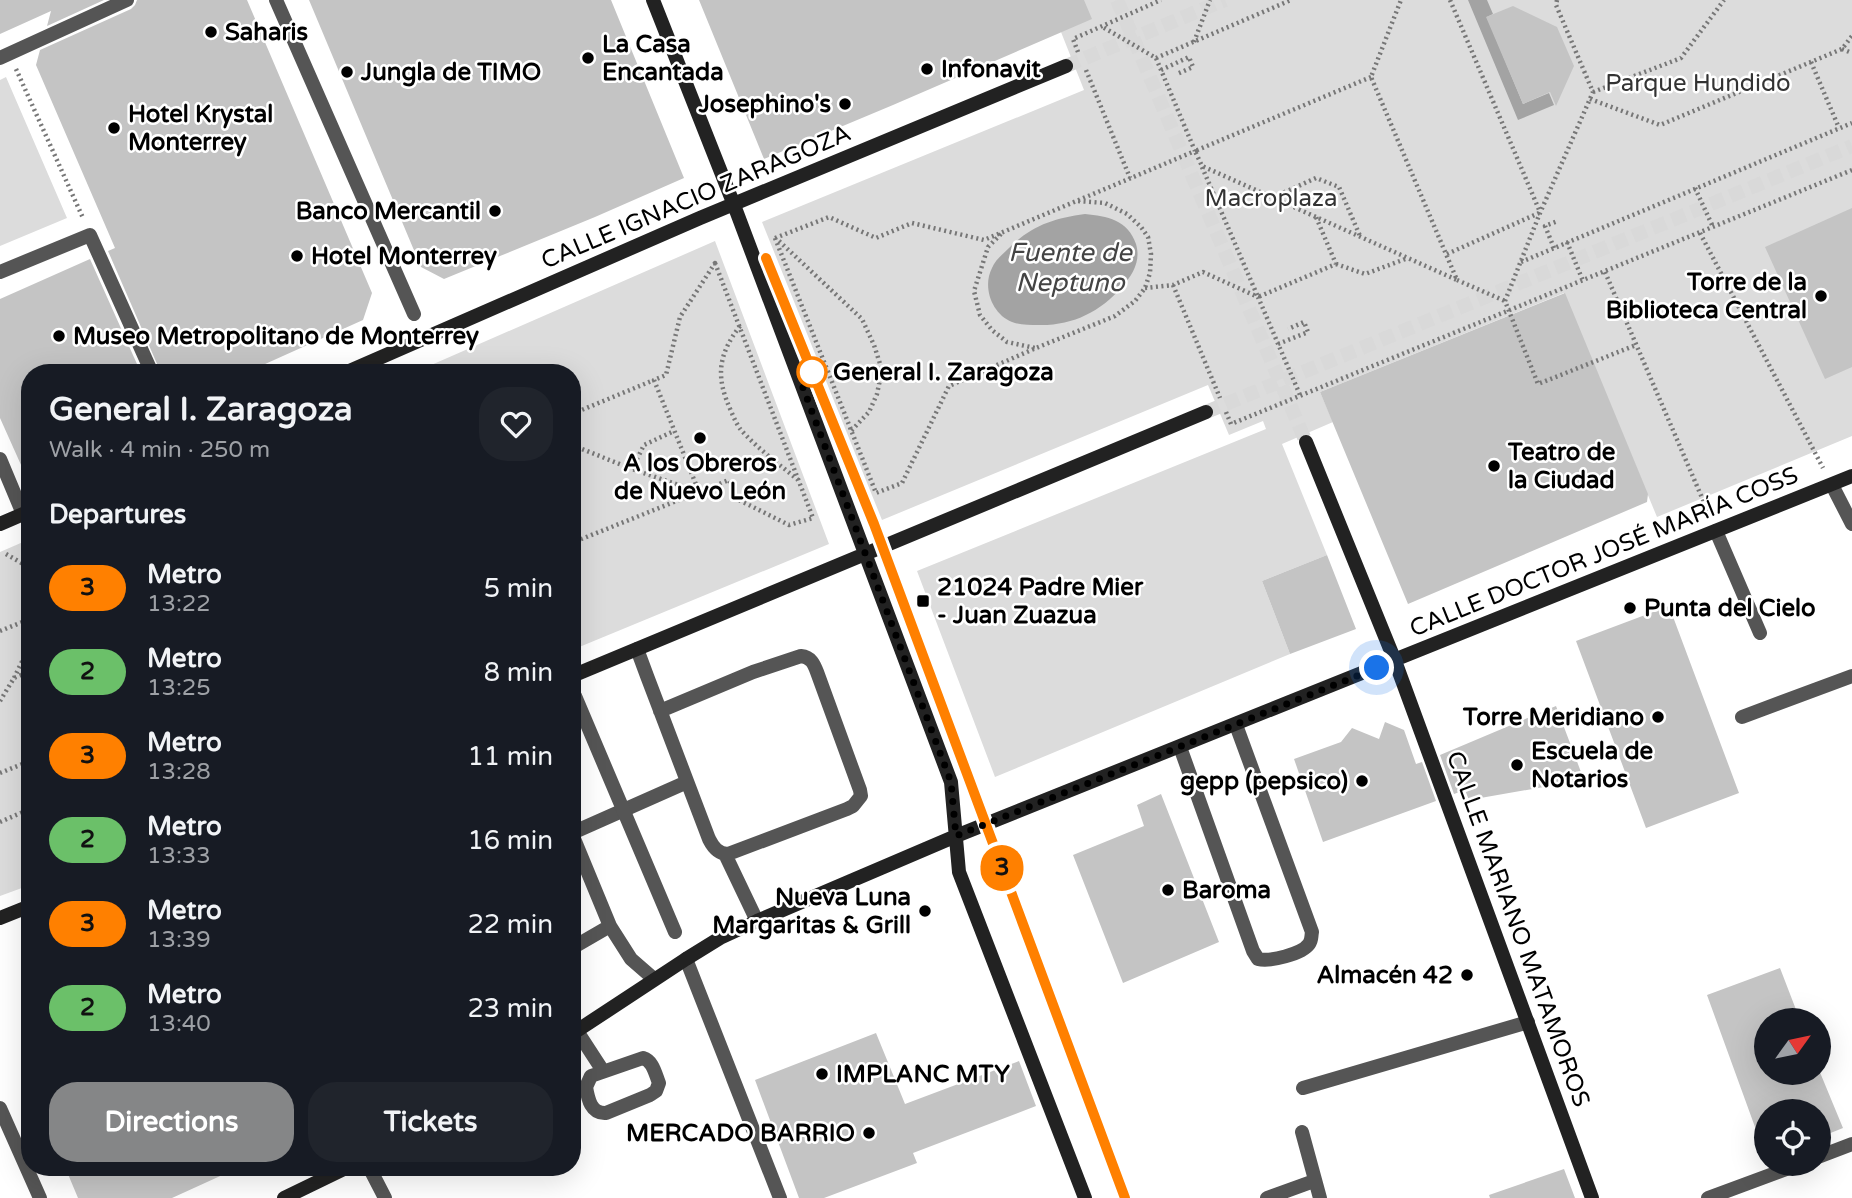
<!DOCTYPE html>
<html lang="en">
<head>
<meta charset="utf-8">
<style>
  :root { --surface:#171b24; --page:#20242c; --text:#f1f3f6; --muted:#9ea1a6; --accent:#858687 }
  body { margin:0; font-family:"Varela Round",sans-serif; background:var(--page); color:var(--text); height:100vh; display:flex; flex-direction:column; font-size:26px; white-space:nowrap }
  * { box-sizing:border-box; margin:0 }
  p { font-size:23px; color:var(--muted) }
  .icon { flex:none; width:38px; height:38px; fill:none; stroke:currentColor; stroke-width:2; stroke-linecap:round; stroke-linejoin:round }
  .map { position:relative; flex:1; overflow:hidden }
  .side { position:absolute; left:21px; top:364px; width:560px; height:812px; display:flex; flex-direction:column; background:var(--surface); border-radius:28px; box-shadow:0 7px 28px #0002 }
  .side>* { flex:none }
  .badge { padding:0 14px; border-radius:23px; font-size:24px; line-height:46px }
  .needle { width:46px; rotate:57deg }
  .fabs { position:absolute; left:1754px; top:1008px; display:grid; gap:14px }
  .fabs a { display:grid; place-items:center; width:77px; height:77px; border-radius:50%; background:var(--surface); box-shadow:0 7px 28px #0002; font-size:35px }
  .you { position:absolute; width:35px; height:35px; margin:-18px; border:5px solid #fff; border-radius:50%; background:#1a73e8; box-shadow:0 0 0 10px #1a73e833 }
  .map>.badge { position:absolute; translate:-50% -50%; box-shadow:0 0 0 4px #fff }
  h2 { padding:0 28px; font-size:26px; line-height:63px }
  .round { display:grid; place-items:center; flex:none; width:74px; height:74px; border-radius:28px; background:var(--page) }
  .headline { display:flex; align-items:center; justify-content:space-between; height:119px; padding:0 28px }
  h1 { font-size:33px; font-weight:700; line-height:52px }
  .primary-button { display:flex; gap:14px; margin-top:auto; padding:14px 28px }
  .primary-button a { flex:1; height:80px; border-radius:28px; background:var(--accent); color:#fff; font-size:28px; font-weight:700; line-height:80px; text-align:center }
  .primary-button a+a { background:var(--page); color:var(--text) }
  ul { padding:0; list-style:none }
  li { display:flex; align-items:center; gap:21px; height:84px; padding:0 28px }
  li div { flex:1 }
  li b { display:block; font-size:26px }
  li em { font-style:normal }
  li .badge { min-width:77px; font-weight:700; text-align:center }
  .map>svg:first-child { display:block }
  .green { fill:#dcdcdc }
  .water { fill:#a3a3a3 }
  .building { fill:#c4c4c4 }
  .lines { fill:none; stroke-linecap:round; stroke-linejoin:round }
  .secondary-tunnel { stroke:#d9d9d9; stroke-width:14; stroke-dasharray:14 7; stroke-linecap:butt }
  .path { stroke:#777; stroke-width:4.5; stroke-dasharray:2 3.5; stroke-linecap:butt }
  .lane { stroke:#555; stroke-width:14 }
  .street { stroke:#555; stroke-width:14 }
  .secondary { stroke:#222; stroke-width:14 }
  .line-casing { stroke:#fff; stroke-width:16 }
  .line { stroke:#ff8000; stroke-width:10 }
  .walk { stroke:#000; stroke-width:7; stroke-dasharray:0 12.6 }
  .poi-dot { fill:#000; stroke:#fff; stroke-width:2.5 }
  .stop-dot { fill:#fff; stroke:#ff8000; stroke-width:3.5 }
  .labels { text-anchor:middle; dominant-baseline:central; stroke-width:5; stroke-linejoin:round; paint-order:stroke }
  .poi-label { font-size:24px; font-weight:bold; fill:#000; stroke:#fff; text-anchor:start }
  .park-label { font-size:24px; fill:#333; stroke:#fff }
  .street-label { font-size:24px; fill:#000; stroke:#fff }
  .stop-label { font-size:24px; font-weight:bold; fill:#000; stroke:#fff; text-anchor:start }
  .water-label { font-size:26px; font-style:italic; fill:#444; stroke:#fff }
</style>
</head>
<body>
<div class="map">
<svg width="1852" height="1198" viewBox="0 0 1852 1198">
  <rect width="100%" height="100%" fill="#fff"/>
  <path class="green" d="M1084,0H1852V436L1657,517L1564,293L1320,392L1333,422L1282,444L1327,555L1262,581L1290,654L995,777L917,571L1266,429L1263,421L1229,435L1208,385L882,520L762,222L1084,90L1061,32Z
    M6,77L67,218L0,246V80Z
    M715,241L829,544L572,650V373H413Z
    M30,539V885L0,896V552Z"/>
  <path class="water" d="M1468,0H1487L1493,14L1487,17L1523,104L1549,93L1554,105L1518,120Z
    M1085,214C1107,216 1128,220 1136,244C1141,261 1133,274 1122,287C1100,312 1072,326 1038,325C1030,325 1020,325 1012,322C992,314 982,287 992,268C995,260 1003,254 1009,248C1031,226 1054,218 1085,214Z"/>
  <path class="building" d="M0,0H104L47,26L51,11L0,34Z
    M137,0H247L372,293L363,320L245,373H161L108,251L115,248L36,65L40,50L131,9L135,5Z
    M309,0H611L684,178L595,217L444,279L421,267Z
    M699,0H1084L1092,19L893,105L764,159Z
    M1513,6L1557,27L1574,66L1556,106L1550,92L1523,104L1486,17Z
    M1852,208V367L1825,379L1765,247Z
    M90,259L141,373H30V485L0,418V299Z
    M1565,293L1648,494L1647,502L1408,604L1320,392Z
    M1327,555L1356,629L1290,654L1262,581Z
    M1669,606L1739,793L1646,828L1576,641Z
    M1556,706L1584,780L1469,800L1465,790L1454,794L1440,755Z
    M1385,722L1404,730L1416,764L1422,762L1436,801L1323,842L1294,759L1341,742L1352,728L1379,739Z
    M1161,794L1219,942L1123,983L1073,855L1144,826L1137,805Z
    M1780,968L1800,1020H1766V1073H1818L1819,1070L1843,1128L1818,1138V1111H1766V1149H1763L1707,995Z
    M876,1033L905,1104L1019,1061L1036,1106L913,1153L917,1163L824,1198H799L755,1080Z
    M65,1167H240L172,1198H78Z
    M1564,1169L1575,1198H1490L1489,1195Z"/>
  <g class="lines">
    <path class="secondary-tunnel" d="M1117,0L1306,442
      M1066,66L1225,0
      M1206,412L1852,146"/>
    <path class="path" d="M1450,0L1540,212
      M1557,0L1556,5L1593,92L1540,213L1505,301L1538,384L1636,345
      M1194,42L1210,0
      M1842,49L1852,53
      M1078,52L1073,39L1161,0
      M1156,58L1291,0
      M1811,62L1839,128
      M16,69L83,218
      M1086,70L1130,178
      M1161,70L1189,57L1193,67L1177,74
      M1371,77L1195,151L1202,166L1457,280L1371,77L1401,0
      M1593,92L1681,58L1724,0
      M1590,99L1660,125L1842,49L1852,36
      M1202,167L1258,297L1336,264L1316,217
      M1695,188L1713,227
      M1274,197L1316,178L1339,187L1360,236
      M1700,233L1823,468
      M1001,234L988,247L974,291L980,315L992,330L1007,342L1035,348
      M775,238L876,493L902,483L949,386L1036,348L1115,316L1135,301L1145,288L1150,273L1151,254L1148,237L1141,227L1127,214L1105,203L1078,201
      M775,238L829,217L876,238L912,223L984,240L1195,151L1156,58L1101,26
      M779,241L862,319L874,345L882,370L877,394L869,412L851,431
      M1567,242L1583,281
      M1554,248L1545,226L1558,221
      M1447,254L1539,213
      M1521,262L1852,123
      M715,263L813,518L789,525L737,499L729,480L699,492L654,380L666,375L680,317Z
      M1336,264L1365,274L1408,258
      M1605,272L1709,514
      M1457,280L1505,301
      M1173,285L1220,398
      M1145,288L1173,285L1203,272L1258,297L1300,395
      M740,326C717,356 716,378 731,411C734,418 737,425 741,430C758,449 779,464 798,480
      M1278,344L1308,332L1304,322L1288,329
      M1226,412L1231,424L1852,170
      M572,414L654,380
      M572,445L632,469L699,492
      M632,469L644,445L674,431
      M572,539L574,542L699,492
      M6,554L30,568
      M0,631L30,619
      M14,678L30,645
      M0,701L14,678L30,671
      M0,773L30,761
      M0,822L30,809"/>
    <path class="lane" d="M1716,531L1760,633
      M637,649L647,676L709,839C713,847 718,854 728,854L847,809L853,806L861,796L860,790L817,672C814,664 811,657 801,656L753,672L660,711
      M1742,717L1852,676
      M1180,747L1253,951L1258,959C1270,962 1302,954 1309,944C1312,940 1311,937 1312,932L1236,725
      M572,833L687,782
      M572,834L610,926L572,948
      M725,854L757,921
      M610,926L631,959L654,979
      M577,1031L603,1071
      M643,1058C653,1061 655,1073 659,1083L656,1091L650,1095L606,1113C591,1114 588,1099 586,1087L591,1076Z
      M1303,1088L1528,1022
      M1302,1132L1320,1198
      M1267,1198L1314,1181"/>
    <path class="street" d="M276,0L414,314
      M0,58L127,0
      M0,272L90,235L152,373
      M0,459L23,514
      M1832,485L1852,524
      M575,696L675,932
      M686,959L780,1198
      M0,1108L40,1198
      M1818,1157L1852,1144
      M369,1167L385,1198
      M1708,1198L1800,1164"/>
    <path class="secondary" d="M653,0L734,205L951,782L959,872L1085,1198
      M345,373L700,218L1066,66
      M1306,442L1395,661L1592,1198
      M0,524L30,511
      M572,676L1206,412
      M0,918L30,906
      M572,1034L686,959L720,938L757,921L956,836L1852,476
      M284,1198L348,1167"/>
  </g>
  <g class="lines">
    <defs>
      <path id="line" d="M766,258L874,524L1125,1198"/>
    </defs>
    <use href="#line" class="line-casing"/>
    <use href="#line" class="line"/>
    <path class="walk" d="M812,372L799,377L951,782L956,836L1377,668"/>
  </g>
  <g class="poi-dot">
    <circle cx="211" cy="32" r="7"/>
    <circle cx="588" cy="58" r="7"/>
    <circle cx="927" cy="69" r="7"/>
    <circle cx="347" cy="72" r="7"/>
    <circle cx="845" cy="104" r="7"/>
    <circle cx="114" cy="128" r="7"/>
    <circle cx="495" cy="211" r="7"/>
    <circle cx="297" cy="256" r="7"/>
    <circle cx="1821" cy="296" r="7"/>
    <circle cx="59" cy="336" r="7"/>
    <circle cx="700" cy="438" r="7"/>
    <circle cx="1494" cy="466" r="7"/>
    <rect x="916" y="594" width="14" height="14" rx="3.5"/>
    <circle cx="1630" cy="608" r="7"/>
    <circle cx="1658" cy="717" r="7"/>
    <circle cx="1517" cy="765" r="7"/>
    <circle cx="1362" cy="781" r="7"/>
    <circle cx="1168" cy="890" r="7"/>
    <circle cx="925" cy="911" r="7"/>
    <circle cx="1467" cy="975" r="7"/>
    <circle cx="822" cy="1074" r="7"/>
    <circle cx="869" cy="1133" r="7"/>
  </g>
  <circle class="stop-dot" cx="812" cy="372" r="14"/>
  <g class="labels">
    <g class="poi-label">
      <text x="225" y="32">Saharis</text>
      <text x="602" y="44">La Casa<tspan x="602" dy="28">Encantada</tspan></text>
      <text x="941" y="69">Infonavit</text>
      <text x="361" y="72">Jungla de TIMO</text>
      <text x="831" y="104" text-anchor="end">Josephino's</text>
      <text x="128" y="114">Hotel Krystal<tspan x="128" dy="28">Monterrey</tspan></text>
      <text x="481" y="211" text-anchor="end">Banco Mercantil</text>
      <text x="311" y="256">Hotel Monterrey</text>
      <text x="1807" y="282" text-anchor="end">Torre de la<tspan x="1807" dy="28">Biblioteca Central</tspan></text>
      <text x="73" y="336">Museo Metropolitano de Monterrey</text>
      <text x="1508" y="452">Teatro de<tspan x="1508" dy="28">la Ciudad</tspan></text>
      <text x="700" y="463" text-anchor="middle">A los Obreros<tspan x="700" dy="28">de Nuevo León</tspan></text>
      <text x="937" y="587">21024 Padre Mier<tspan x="937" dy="28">- Juan Zuazua</tspan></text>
      <text x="1644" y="608">Punta del Cielo</text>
      <text x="1644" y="717" text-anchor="end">Torre Meridiano</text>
      <text x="1531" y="751">Escuela de<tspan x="1531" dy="28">Notarios</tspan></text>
      <text x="1348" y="781" text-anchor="end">gepp (pepsico)</text>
      <text x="1182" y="890">Baroma</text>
      <text x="911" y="897" text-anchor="end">Nueva Luna<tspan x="911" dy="28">Margaritas &amp; Grill</tspan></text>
      <text x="1453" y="975" text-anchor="end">Almacén 42</text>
      <text x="836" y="1074">IMPLANC MTY</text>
      <text x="855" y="1133" text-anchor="end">MERCADO BARRIO</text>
    </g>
    <g class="park-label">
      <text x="1698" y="83">Parque Hundido</text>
      <text x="1271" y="198">Macroplaza</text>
    </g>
    <g class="street-label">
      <text transform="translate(696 197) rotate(-23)">CALLE IGNACIO ZARAGOZA</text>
      <text transform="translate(1604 552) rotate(-22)">CALLE DOCTOR JOSÉ MARÍA COSS</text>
      <text transform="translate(1518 929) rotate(70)">CALLE MARIANO MATAMOROS</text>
    </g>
    <g class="stop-label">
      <text x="833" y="372">General I. Zaragoza</text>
    </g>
    <g class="water-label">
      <text x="1070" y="252">Fuente de<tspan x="1070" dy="30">Neptuno</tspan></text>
    </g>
  </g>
</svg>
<div class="fabs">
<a><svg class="needle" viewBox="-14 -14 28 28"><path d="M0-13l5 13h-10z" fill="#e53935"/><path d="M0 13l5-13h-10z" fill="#9ea1a6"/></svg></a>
<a><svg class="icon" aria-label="locate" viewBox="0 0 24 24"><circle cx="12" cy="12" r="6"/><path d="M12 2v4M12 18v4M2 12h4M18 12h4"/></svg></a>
</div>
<div class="you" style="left:1377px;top:668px"></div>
<b class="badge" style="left:1002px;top:868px;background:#ff8000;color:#111">3</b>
<section class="side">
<div class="headline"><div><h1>General I. Zaragoza</h1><p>Walk · 4 min · 250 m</p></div><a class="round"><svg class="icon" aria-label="heart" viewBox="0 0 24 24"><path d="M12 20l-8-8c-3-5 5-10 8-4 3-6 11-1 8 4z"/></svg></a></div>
<h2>Departures</h2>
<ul>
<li><span class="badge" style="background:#ff8000;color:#111">3</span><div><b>Metro</b><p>13:22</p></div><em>5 min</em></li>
<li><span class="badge" style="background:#6bc069;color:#111">2</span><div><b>Metro</b><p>13:25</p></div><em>8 min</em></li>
<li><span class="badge" style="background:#ff8000;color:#111">3</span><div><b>Metro</b><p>13:28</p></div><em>11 min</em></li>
<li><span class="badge" style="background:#6bc069;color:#111">2</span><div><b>Metro</b><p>13:33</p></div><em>16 min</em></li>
<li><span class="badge" style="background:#ff8000;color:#111">3</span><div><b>Metro</b><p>13:39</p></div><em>22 min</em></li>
<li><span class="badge" style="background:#6bc069;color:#111">2</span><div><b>Metro</b><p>13:40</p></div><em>23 min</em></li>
</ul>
<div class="primary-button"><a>Directions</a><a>Tickets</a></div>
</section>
</div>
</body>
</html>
